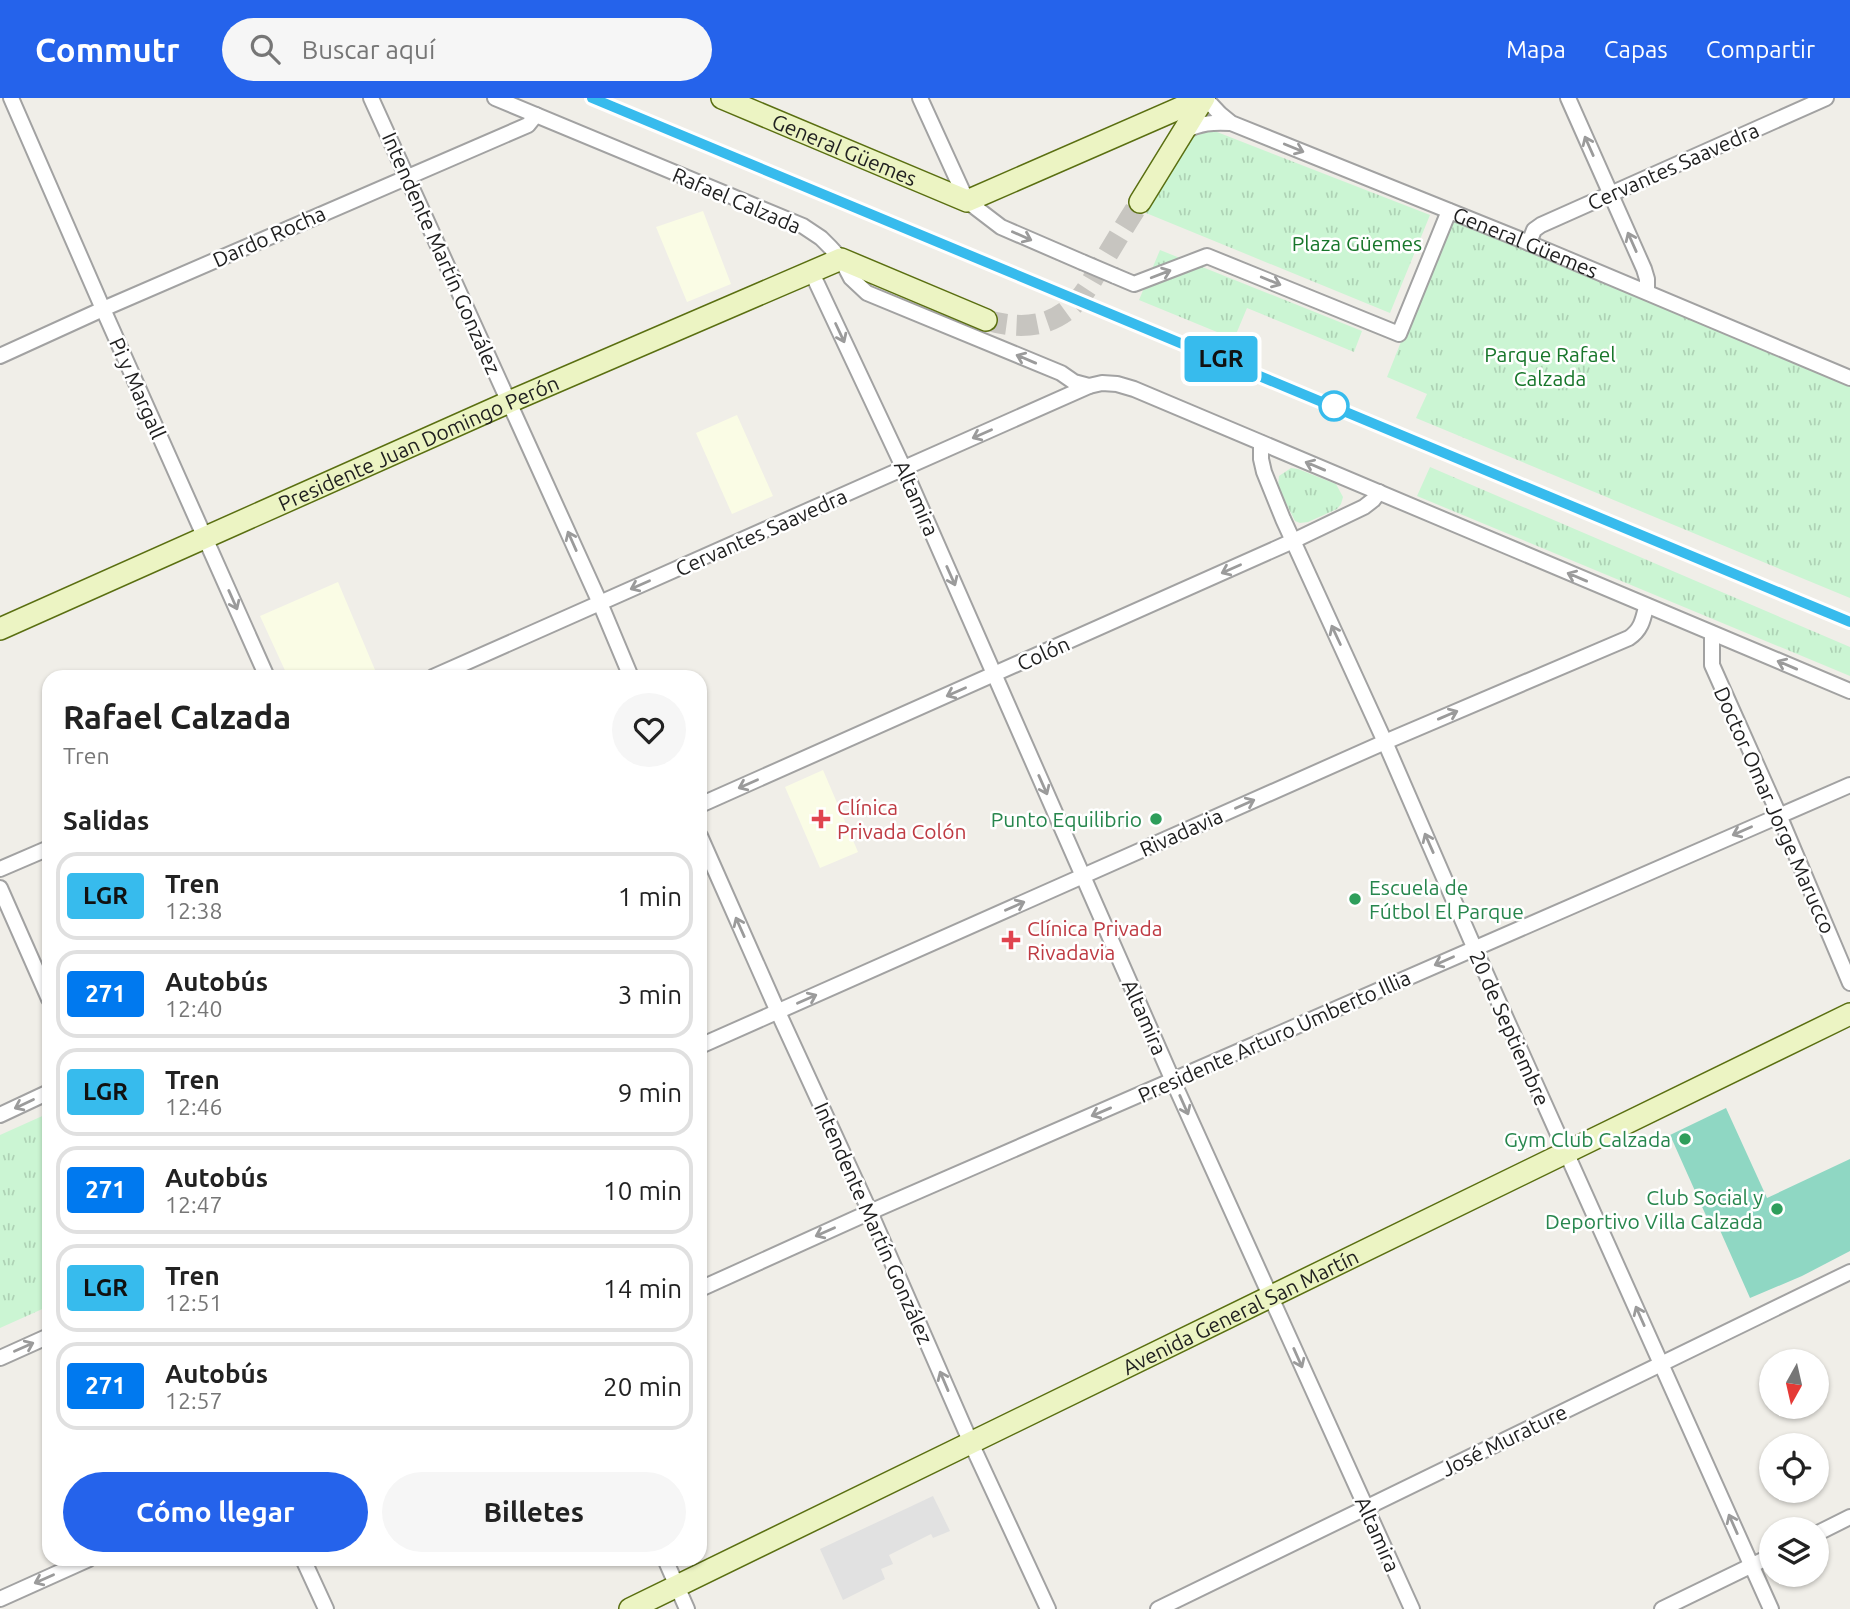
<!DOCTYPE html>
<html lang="es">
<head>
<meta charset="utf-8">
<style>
  :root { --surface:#fff; --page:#f6f6f6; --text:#222; --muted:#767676; --line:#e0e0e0; --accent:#2563eb }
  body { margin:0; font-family:Ubuntu,sans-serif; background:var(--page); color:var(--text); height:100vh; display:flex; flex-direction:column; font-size:26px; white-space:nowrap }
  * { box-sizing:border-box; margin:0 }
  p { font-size:23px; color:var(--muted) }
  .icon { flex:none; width:38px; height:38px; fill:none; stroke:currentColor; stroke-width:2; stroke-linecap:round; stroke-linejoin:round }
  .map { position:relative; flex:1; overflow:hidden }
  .details { position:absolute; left:42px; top:572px; width:665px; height:896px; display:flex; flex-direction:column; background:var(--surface); border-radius:21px; box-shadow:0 2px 5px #0004 }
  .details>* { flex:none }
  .badge { padding:0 14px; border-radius:5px; font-size:24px; line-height:46px }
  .needle { width:46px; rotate:188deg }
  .buttons { position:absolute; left:1759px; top:1251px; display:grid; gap:14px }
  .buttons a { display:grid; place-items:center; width:70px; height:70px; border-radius:50%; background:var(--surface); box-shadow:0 2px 5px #0004; font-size:35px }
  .map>.badge { position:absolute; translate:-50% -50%; box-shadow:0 0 0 4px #fff }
  h2 { padding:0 21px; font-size:26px; line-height:63px }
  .round { display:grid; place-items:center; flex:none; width:74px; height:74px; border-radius:37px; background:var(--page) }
  .head { display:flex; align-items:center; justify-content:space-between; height:119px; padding:0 21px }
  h1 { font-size:33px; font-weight:600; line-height:52px }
  .action { display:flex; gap:14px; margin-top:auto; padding:14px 21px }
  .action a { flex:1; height:80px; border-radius:42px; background:var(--accent); color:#fff; font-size:28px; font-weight:600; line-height:80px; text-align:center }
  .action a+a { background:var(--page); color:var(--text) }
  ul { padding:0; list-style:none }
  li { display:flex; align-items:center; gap:21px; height:88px; margin:0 14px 10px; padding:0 7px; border:4px solid var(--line); border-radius:21px }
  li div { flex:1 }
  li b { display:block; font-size:26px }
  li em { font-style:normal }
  li .badge { min-width:77px; font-weight:700; text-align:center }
  header { display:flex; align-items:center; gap:42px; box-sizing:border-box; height:98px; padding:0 35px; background:var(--accent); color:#fff }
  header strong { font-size:33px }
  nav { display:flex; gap:38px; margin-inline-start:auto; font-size:24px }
  .search { width:490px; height:63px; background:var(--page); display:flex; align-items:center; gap:18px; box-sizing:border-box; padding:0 24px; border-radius:38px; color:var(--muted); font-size:26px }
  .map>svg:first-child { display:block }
  .education { fill:#fafce5 }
  .park { fill:url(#park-tufts) }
  .pitch { fill:#8fd7c3 }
  .parking { fill:#e1e1e1 }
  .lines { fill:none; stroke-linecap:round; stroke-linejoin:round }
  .secondary-tunnel { stroke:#c7c5c0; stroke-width:21; stroke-dasharray:21 10; stroke-linecap:butt }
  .street-casing { stroke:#a2a2a2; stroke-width:18 }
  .secondary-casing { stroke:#5a6f11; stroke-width:24 }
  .street { stroke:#fff; stroke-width:14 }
  .secondary { stroke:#ecf4c3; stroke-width:21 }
  .rail-casing { stroke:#6f6f6f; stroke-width:7 }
  .rail { stroke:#fff; stroke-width:4.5; stroke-dasharray:13; stroke-linecap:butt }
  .street-bridge-casing { stroke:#a2a2a2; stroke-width:18; stroke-linecap:butt }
  .street-bridge { stroke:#fff; stroke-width:14 }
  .oneway { stroke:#9b9b9b }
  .line-casing { stroke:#fff; stroke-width:16 }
  .line { stroke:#37bbed; stroke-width:10 }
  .stop-dot { fill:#fff; stroke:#37bbed; stroke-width:3.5 }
  .health-dot { fill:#e0444e; stroke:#fff; stroke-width:2.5 }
  .leisure-dot { fill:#2e9e5b; stroke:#fff; stroke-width:2.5 }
  .labels { text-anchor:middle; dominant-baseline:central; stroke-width:5; stroke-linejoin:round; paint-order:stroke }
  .street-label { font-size:21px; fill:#212121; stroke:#fff }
  .park-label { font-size:21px; fill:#17762a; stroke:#fff }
  .health-label { font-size:21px; fill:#be3a42; stroke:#fff; text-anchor:start }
  .leisure-label { font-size:21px; fill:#27864d; stroke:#fff; text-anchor:end }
</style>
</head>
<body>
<header>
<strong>Commutr</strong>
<div class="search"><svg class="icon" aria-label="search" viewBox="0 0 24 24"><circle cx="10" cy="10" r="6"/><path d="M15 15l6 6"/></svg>Buscar aquí</div>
<nav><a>Mapa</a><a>Capas</a><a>Compartir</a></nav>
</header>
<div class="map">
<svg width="1850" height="1511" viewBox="0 0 1850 1511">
  <defs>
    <pattern id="park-tufts" width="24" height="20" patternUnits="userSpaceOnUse" patternTransform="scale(1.75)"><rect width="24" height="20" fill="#cbf5d3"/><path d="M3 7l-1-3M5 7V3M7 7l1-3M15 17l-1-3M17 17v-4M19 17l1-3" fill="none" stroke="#aed2b5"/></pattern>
  </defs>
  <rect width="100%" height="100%" fill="#f0eee8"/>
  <path class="education" d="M703,113L731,186L687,204L656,129Z
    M737,317L773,398L732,416L696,335Z
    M338,484L378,579H288L260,518Z
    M823,672L858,754L820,770L785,689Z"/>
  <path class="park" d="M1194,25L1430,117L1390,215L1146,115Z
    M1455,123L1850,287V500L1416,320L1427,296L1387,279L1445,133L1451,124Z
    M1160,152L1362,233L1354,254L1247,210L1234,241L1139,202Z
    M1430,369L1850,549V578L1417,398Z
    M1291,370L1298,371L1336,386L1343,399L1341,406L1337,411L1308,424L1300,425L1295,423L1278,389L1279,378Z
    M49,1015V1208L0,1230V1037Z"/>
  <path class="pitch" d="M1726,1010L1767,1100L1850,1061V1153L1802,1178L1750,1200L1715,1121L1708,1122L1670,1037Z"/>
  <path class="parking" d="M933,1398L950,1433L933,1440L931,1436L889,1457L893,1466L881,1471L885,1481L843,1502L820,1451Z"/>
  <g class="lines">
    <path class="secondary-tunnel" d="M986,222C1021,232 1054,230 1079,201C1089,190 1095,176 1103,164C1115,144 1127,124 1140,104"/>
    <defs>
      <g id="street">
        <path d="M11,0L103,211L267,579"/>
        <path d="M371,0L600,505L631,579"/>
        <path d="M495,0L803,128L821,140L830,149L841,161L851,180L867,195L1061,275L1074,284L1089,288L1102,285L1117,286L1134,291L1850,593"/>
        <path d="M920,0L967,103L1001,129L1082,164"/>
        <path id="s1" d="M1205,0L1220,16L1231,25L1529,145L1850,280"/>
        <path d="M1568,0L1644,171L1647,181V194"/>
        <path d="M1185,33C1200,25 1213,24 1230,25"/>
        <path d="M1529,145L1534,132L1541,127L1826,0"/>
        <path d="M811,173L904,371L1173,983L1412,1511"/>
        <path d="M1115,178L1134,186L1207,158L1399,236L1449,113"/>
        <path d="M0,258L103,211L528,27L536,17"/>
        <path d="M1261,345V361L1264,374L1283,421L1385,644L1474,849L1771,1511"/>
        <path d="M1712,536V567L1779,717L1850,885"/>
        <path d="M433,579L1089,288"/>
        <path d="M700,707L1293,443L1364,409L1373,402L1379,394"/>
        <path d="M700,738L778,914L870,1114L971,1345L1048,1511"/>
        <path d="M0,771L49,750"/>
        <path d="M0,790L49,901"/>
        <path d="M700,948L1385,644L1629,540C1641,532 1643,522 1646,509"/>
        <path d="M0,1017L49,994"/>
        <path d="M700,1191L870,1114L1850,687"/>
        <path d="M0,1260L49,1238"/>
        <path d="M1816,1436L1850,1419"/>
        <path d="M303,1461L326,1511"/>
        <path d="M665,1461L687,1511"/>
        <path d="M0,1501L89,1461"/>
        <path d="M1158,1511L1850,1174"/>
        <path d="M1662,1511L1771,1458"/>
      </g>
      <g id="secondary">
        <path id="s2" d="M722,0L967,103L1203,0"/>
        <path d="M1140,104L1204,0"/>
        <path id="s3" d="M0,531L509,304L841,161L986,222"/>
        <path id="s4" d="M630,1511L1850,916"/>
      </g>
    </defs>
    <use href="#street" class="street-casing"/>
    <use href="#secondary" class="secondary-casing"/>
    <use href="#street" class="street"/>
    <use href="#secondary" class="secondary"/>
    <defs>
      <path id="rail" d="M592,0L1850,524"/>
    </defs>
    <use href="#rail" class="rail-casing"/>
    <use href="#rail" class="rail"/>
    <defs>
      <path id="street-bridge" d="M1082,164L1115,178"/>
    </defs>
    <use href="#street-bridge" class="street-bridge-casing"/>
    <use href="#street-bridge" class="street-bridge"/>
  </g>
  <defs><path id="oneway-shaft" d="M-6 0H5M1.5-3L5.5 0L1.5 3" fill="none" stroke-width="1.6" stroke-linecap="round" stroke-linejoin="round" transform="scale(1.75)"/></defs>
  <g class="oneway">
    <use href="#oneway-shaft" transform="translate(1589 48) rotate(-114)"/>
    <use href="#oneway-shaft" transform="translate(1294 50) rotate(22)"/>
    <use href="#oneway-shaft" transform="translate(1022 138) rotate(24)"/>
    <use href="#oneway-shaft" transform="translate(1632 144) rotate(-114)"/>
    <use href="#oneway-shaft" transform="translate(1161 176) rotate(-21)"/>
    <use href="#oneway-shaft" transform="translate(1271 183) rotate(22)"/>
    <use href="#oneway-shaft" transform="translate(840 235) rotate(65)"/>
    <use href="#oneway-shaft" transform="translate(1026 261) rotate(-157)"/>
    <use href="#oneway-shaft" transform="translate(982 336) rotate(156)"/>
    <use href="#oneway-shaft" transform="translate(1315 368) rotate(-157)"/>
    <use href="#oneway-shaft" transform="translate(572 443) rotate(-114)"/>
    <use href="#oneway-shaft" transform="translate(1231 471) rotate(156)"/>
    <use href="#oneway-shaft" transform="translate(951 478) rotate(66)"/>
    <use href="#oneway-shaft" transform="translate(1577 479) rotate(-157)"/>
    <use href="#oneway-shaft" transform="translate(640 487) rotate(156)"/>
    <use href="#oneway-shaft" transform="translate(233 502) rotate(66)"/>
    <use href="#oneway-shaft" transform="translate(1336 537) rotate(-115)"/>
    <use href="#oneway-shaft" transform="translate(1787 567) rotate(-157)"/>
    <use href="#oneway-shaft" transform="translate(956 594) rotate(156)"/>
    <use href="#oneway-shaft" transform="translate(1448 617) rotate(-23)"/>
    <use href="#oneway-shaft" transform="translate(748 686) rotate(156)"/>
    <use href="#oneway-shaft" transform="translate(1043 687) rotate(66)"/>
    <use href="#oneway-shaft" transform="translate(1245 706) rotate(-24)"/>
    <use href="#oneway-shaft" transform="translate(1742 733) rotate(156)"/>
    <use href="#oneway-shaft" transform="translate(1429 745) rotate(-114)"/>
    <use href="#oneway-shaft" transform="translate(1015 808) rotate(-24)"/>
    <use href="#oneway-shaft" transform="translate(740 829) rotate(-114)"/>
    <use href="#oneway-shaft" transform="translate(1444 863) rotate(156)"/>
    <use href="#oneway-shaft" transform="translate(807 901) rotate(-24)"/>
    <use href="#oneway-shaft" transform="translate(24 1006) rotate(155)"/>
    <use href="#oneway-shaft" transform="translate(1184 1007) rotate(66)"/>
    <use href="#oneway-shaft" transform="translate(1101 1014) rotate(157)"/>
    <use href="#oneway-shaft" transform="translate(825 1134) rotate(156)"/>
    <use href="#oneway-shaft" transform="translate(1640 1218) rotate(-114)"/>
    <use href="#oneway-shaft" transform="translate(24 1249) rotate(-24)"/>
    <use href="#oneway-shaft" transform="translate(1298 1260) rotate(66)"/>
    <use href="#oneway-shaft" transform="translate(944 1283) rotate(-113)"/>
    <use href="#oneway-shaft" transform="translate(1733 1426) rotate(-114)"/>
    <use href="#oneway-shaft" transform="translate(44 1481) rotate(156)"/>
  </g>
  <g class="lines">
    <defs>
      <path id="line" d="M592,0L1850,524"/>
    </defs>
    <use href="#line" class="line-casing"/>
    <use href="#line" class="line"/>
  </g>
  <circle class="stop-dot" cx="1334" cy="308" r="14"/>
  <g class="health-dot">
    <path d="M817.5 710.5h7v7h7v7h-7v7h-7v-7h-7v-7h7z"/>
    <path d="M1007.5 831.5h7v7h7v7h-7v7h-7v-7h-7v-7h7z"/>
  </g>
  <g class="leisure-dot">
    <circle cx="1156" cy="721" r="7"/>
    <circle cx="1355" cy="801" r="7"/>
    <circle cx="1685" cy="1041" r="7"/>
    <circle cx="1777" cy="1111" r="7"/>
  </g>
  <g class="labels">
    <g class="street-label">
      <text stroke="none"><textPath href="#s2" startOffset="133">General Güemes</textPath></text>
      <text transform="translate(1673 68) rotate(-24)">Cervantes Saavedra</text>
      <text transform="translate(737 102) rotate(23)">Rafael Calzada</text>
      <text transform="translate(269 138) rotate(-24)">Dardo Rocha</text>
      <text stroke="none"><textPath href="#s1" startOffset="354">General Güemes</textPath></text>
      <text transform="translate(442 155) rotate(66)">Intendente Martín González</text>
      <text transform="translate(138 290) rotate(66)">Pi y Margall</text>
      <text stroke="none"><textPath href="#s3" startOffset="458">Presidente Juan Domingo Perón</textPath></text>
      <text transform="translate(917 400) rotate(66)">Altamira</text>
      <text transform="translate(761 434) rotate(-24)">Cervantes Saavedra</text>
      <text transform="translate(1043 555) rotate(-24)">Colón</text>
      <text transform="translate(1775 712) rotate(66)">Doctor Omar Jorge Marucco</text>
      <text transform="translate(1181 734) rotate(-24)">Rivadavia</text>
      <text transform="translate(1145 919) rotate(66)">Altamira</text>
      <text transform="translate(1510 930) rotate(66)">20 de Septiembre</text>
      <text transform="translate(1274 938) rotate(-24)">Presidente Arturo Umberto Illia</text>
      <text transform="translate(874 1125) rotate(66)">Intendente Martín González</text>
      <text stroke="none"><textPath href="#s4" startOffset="679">Avenida General San Martín</textPath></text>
      <text transform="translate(1504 1342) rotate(-26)">José Murature</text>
      <text transform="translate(1378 1436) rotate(66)">Altamira</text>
    </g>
    <g class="park-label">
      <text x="1357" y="145">Plaza Güemes</text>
      <text x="1550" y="256">Parque Rafael<tspan x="1550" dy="24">Calzada</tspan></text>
    </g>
    <g class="health-label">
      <text x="837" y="709">Clínica<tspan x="837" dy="24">Privada Colón</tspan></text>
      <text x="1027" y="830">Clínica Privada<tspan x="1027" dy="24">Rivadavia</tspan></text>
    </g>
    <g class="leisure-label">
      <text x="1142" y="721">Punto Equilibrio</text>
      <text x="1369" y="789" text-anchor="start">Escuela de<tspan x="1369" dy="24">Fútbol El Parque</tspan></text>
      <text x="1671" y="1041">Gym Club Calzada</text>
      <text x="1763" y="1099">Club Social y<tspan x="1763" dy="24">Deportivo Villa Calzada</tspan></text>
    </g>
  </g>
</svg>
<div class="buttons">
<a><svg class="needle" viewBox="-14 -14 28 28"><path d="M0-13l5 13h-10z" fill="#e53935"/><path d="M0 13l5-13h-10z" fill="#767676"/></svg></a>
<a><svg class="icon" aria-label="locate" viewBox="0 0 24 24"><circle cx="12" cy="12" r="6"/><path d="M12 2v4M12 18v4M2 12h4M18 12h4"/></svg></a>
<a><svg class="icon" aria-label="layers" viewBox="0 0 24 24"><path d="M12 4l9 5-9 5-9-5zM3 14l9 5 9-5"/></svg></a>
</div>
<b class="badge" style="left:1221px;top:261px;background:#37bbed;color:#111">LGR</b>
<section class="details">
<div class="head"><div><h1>Rafael Calzada</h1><p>Tren</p></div><a class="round"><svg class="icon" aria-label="heart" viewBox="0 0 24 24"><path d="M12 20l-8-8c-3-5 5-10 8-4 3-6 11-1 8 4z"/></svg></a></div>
<h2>Salidas</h2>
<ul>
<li><span class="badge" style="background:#37bbed;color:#111">LGR</span><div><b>Tren</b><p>12:38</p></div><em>1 min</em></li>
<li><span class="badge" style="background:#0079ef;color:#fff">271</span><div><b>Autobús</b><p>12:40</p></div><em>3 min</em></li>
<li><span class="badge" style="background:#37bbed;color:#111">LGR</span><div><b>Tren</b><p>12:46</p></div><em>9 min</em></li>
<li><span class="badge" style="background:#0079ef;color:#fff">271</span><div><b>Autobús</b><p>12:47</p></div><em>10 min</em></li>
<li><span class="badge" style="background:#37bbed;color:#111">LGR</span><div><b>Tren</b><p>12:51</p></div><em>14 min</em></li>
<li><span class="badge" style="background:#0079ef;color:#fff">271</span><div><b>Autobús</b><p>12:57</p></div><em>20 min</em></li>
</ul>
<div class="action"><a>Cómo llegar</a><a>Billetes</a></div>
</section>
</div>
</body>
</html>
